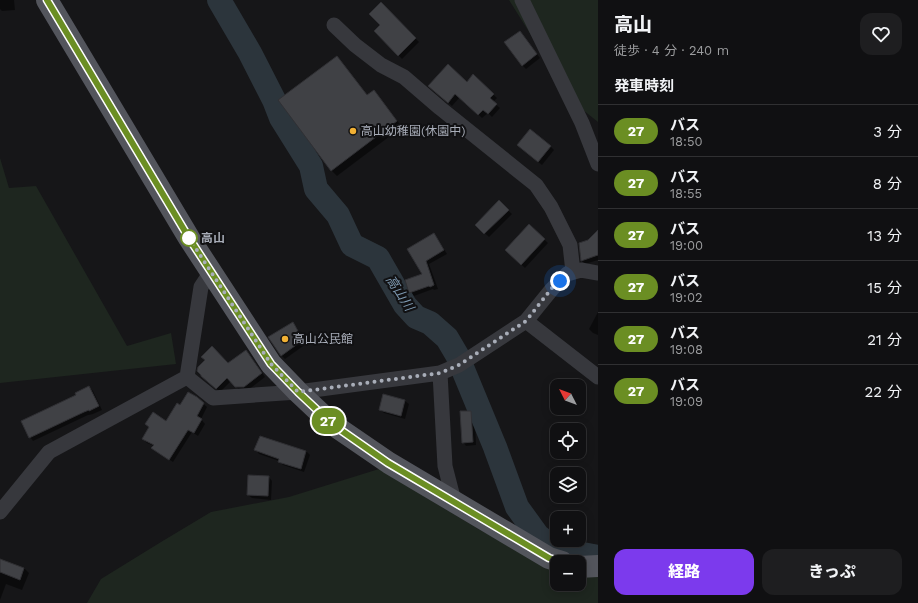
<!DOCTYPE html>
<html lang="ja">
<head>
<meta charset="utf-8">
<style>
  :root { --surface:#101012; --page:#1e1e20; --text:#f1f3f6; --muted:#9c9d9f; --line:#303032; --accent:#7c3aed }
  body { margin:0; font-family:"Work Sans","Noto Sans JP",sans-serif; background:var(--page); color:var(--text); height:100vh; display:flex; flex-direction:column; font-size:15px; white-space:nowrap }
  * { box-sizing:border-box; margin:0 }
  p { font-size:13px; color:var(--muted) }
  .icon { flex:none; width:22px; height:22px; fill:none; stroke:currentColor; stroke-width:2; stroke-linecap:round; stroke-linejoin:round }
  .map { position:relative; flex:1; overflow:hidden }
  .side { display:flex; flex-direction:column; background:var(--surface); width:320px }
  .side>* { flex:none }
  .badge { padding:0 8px; border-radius:13px; font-size:14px; line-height:26px }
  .needle { width:26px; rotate:312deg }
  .controls { position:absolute; left:550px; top:379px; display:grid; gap:8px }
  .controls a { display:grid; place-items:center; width:36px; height:36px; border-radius:8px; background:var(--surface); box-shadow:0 2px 10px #0003,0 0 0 1px var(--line); font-size:20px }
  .you { position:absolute; width:20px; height:20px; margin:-10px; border:3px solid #fff; border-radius:50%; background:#1a73e8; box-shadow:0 0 0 6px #1a73e833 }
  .map>.badge { position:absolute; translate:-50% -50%; box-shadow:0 0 0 2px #fff }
  h2 { padding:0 16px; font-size:15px; line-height:36px }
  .round { display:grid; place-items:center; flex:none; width:42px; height:42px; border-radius:12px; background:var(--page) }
  .summary { display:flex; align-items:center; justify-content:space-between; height:68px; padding:0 16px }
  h1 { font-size:19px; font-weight:800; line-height:30px }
  .primary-button { display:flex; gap:8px; margin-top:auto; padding:8px 16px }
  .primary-button a { flex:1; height:46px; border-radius:12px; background:var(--accent); color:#fff; font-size:16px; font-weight:800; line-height:46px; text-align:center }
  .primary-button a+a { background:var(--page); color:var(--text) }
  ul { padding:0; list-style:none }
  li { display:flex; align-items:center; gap:12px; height:52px; padding:0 16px; border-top:1px solid var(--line) }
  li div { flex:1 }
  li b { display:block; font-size:15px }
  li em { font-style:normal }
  li .badge { min-width:44px; font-weight:700; text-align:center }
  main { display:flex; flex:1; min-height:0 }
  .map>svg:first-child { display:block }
  .green { fill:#1e261f }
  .shadow { fill:#0007 }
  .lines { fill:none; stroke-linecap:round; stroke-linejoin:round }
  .river { stroke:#2c353c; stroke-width:24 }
  .building { fill:#404145; stroke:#303034 }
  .minor { stroke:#37383d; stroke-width:15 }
  .primary { stroke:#53555c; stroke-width:22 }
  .line-casing { stroke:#fff; stroke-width:9 }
  .line { stroke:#6b8e23; stroke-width:6 }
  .walk { stroke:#a8adb8; stroke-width:4; stroke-dasharray:0 7.2 }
  .poi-dot { fill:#f2b134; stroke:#111113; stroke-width:1.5 }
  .stop-dot { fill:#fff; stroke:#6b8e23; stroke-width:2 }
  .labels { text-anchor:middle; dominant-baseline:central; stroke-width:4; stroke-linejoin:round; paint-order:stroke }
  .poi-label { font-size:12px; fill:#a8adb8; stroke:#111113; text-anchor:start }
  .stop-label { font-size:12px; font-weight:bold; fill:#a8adb8; stroke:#111113; text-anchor:start }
  .water-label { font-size:13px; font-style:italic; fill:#7f9bb3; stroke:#111113 }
</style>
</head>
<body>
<main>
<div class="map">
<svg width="598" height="603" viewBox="0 0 598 603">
  <rect width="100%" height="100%" fill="#161618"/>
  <path class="green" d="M509,0H598V122L573,102Z
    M0,158L9,188L36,186L127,346L171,333L176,364L0,383Z
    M379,469L480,530L557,568V584H579V578L598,576V603H87L101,579L161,542L211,512L289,497Z"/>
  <path class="shadow" d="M0,0H14L15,10L2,11L0,9Z
    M381,4L419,42L402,59L375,31L382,25Z
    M520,32L540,58L526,69L522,65Z
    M337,57L342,63L367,96L374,91L379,97L402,127L337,176L331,170Z
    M473,76L497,98L493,102L500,108L492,117L488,113L482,118L460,97L452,106L433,89L467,83Z
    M550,146L554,150L542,165L522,149Z
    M499,202L512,214L489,237L476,225Z
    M529,225L548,243L525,268L506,250Z
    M433,234L437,238L447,254L429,264L438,289L434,290L433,289L414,296L410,292L423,274L408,249Z
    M598,235V260L585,264L582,261L580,244Z
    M598,312V335L593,333L589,329Z
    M292,323L296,327L306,344L285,359L281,355Z
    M250,355L265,377L248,390L240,391L231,381L220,392L202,376Z
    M89,387L93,391L102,410L93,414L89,415H88L33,441L30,437L77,395Z
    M384,395L405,401L409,404L405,419L384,413L380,410Z
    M196,397L207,407L201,419L205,424L198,436L192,432L173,462L156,451L152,448L154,446L147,443L143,439L167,422L180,407Z
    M471,412L475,415L476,445L466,446L463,442Z
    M256,450L306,451L310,455L304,472L283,465L279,461L259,454Z
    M269,477L272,481L271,500L252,498L248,495Z
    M0,560L24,568L29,573L22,590L6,584L0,600Z"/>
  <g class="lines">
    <path class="river" d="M219,0L250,53L274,100L281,118L311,166L316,189L338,215L352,245L378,258L405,305L416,317L430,323L447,338L457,355L495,447L517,507L538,536L556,549L598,557"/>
  </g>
  <path class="building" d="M381,2L416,38L398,56L374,31L380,25L369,14Z
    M520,31L537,54L522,66L504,42Z
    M337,56L367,95L374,90L397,121L331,171L278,100Z
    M448,64L467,82L473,74L494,94L490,98L497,104L488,114L483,110L478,115L455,94L448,103L428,86Z
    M530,129L551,146L538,162L517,145Z
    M499,200L509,210L484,234L475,225Z
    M529,224L545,239L521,265L505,250Z
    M598,230V255L581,261L579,243L588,240Z
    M434,233L444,250L426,261L434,285L430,287L429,286L409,293L405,280L422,274L407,249Z
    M293,322L303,340L281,356L268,337Z
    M212,346L228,363L246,350L262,373L244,387H235L227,378L216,389L201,376V375L197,371L198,367L205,360L201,357Z
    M89,386L99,406L89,411V410L84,412L29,438L21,421L76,395L75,393Z
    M188,392L197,397L204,403L197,416L202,419L194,433L188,430L169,460L151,448L154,445L142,439L149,427L145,424L153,412L166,421L177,403L180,405Z
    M383,394L405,400L401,416L379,410Z
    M460,411H471L473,442L462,443Z
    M260,436L306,451L301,469L278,462L279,459L254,450Z
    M248,475L269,476L268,496L247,495Z
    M0,559L24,568L20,580L0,572Z"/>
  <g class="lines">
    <path class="minor" d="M522,0L582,123L598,164
      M334,25L355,45L381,65L404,77L440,108L536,185L551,207L570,245L573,272
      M526,321L598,377
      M440,373L445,466L454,501
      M187,377L213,398L298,392L440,373L459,365L526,321L552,289L567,274L581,270L598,273
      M0,512L49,452L187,377L201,287L211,272"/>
    <path class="primary" d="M47,0L189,238L271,364L298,392L332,424L389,463L549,558L562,562
      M579,567L598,566"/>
  </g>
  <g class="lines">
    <defs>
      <path id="line" d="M47,0L189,238L271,364L298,392L332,424L388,463L549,558L562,562"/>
    </defs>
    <use href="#line" class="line-casing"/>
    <use href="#line" class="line"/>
    <path class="walk" d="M189,238L271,364L298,392L440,373L459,365L526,321L552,288L560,281"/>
  </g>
  <g class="poi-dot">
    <circle cx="353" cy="131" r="4"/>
    <circle cx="285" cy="339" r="4"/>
  </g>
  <circle class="stop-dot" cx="189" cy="238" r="8"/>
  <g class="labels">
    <g class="poi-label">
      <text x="361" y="131">高山幼稚園(休園中)</text>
      <text x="293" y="339">高山公民館</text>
    </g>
    <g class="stop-label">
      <text x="201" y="238">高山</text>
    </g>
    <g class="water-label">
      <text transform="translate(400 293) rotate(57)">高山川</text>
    </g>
  </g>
</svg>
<div class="controls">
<a><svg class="needle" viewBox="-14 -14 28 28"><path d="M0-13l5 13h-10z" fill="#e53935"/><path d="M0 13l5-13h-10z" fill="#9c9d9f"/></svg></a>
<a><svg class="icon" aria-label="locate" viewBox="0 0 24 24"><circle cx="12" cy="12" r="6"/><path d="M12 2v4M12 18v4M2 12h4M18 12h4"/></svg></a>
<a><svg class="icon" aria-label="layers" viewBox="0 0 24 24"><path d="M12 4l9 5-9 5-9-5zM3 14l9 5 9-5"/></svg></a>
<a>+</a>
<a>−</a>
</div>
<div class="you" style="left:560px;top:281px"></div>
<b class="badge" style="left:328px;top:421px;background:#6b8e23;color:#fff">27</b>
</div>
<section class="side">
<div class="summary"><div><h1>高山</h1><p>徒歩 · 4 分 · 240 m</p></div><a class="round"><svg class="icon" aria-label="heart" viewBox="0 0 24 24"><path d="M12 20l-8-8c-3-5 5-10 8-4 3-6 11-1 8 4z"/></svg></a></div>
<h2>発車時刻</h2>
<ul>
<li><span class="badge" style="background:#6b8e23;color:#fff">27</span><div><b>バス</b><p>18:50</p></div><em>3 分</em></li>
<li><span class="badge" style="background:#6b8e23;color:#fff">27</span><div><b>バス</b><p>18:55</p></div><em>8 分</em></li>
<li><span class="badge" style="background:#6b8e23;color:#fff">27</span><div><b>バス</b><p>19:00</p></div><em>13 分</em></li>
<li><span class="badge" style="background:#6b8e23;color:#fff">27</span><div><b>バス</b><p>19:02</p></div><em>15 分</em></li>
<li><span class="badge" style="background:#6b8e23;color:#fff">27</span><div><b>バス</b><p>19:08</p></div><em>21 分</em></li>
<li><span class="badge" style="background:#6b8e23;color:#fff">27</span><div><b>バス</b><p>19:09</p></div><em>22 分</em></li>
</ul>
<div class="primary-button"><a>経路</a><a>きっぷ</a></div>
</section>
</main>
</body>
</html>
